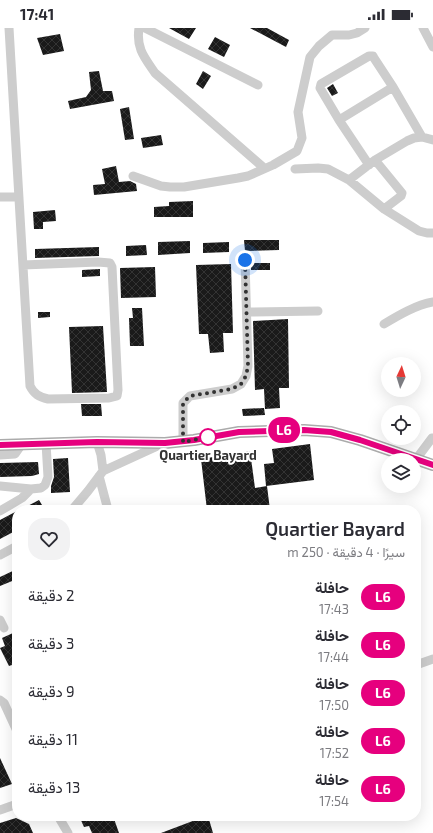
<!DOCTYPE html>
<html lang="ar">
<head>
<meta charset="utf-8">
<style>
  :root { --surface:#fff; --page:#f2f2f3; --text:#2b2b33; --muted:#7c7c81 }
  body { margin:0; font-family:"Exo 2",Vazirmatn,sans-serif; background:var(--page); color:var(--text); direction:rtl; height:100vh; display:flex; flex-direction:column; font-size:15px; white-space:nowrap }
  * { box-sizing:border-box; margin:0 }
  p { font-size:13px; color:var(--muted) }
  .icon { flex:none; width:22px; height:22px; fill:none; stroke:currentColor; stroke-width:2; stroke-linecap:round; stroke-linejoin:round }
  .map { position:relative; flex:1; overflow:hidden; direction:ltr }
  .drawer { position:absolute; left:12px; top:477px; width:409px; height:316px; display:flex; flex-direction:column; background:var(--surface); border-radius:16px; box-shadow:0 4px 16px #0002; direction:rtl }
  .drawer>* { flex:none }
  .badge { padding:0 8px; border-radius:13px; font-size:14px; line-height:26px }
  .needle { width:26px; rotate:4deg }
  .tools { position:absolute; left:381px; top:329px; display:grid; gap:8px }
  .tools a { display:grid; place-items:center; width:40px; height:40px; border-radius:50%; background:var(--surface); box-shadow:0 4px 16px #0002; font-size:20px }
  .you { position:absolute; width:20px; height:20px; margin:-10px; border:3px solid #fff; border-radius:50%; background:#1a73e8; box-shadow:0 0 0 6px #1a73e833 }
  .map>.badge { position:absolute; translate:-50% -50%; box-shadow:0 0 0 2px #fff }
  .round { display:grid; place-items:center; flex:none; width:42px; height:42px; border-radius:16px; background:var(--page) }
  .summary { display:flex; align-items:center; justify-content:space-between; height:68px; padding:0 16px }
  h1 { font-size:19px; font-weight:600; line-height:30px }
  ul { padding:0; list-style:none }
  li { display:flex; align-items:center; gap:12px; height:48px; padding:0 16px }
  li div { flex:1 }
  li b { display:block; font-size:15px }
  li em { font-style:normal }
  li .badge { min-width:44px; font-weight:700; text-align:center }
  .status { display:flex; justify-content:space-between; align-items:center; height:28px; padding:0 20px; background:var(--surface); direction:ltr }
  .status svg { height:11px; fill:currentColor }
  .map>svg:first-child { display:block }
  .building { fill:url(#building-cross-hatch) }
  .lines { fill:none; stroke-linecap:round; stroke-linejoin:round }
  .minor { stroke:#cdcdcd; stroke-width:9 }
  .major { stroke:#ababab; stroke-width:12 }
  .line-casing { stroke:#fff; stroke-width:9 }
  .line { stroke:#e6007e; stroke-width:6 }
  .walk { stroke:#333; stroke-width:4; stroke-dasharray:0 7.2 }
  .stop-dot { fill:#fff; stroke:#e6007e; stroke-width:2 }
  .labels { text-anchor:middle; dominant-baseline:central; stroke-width:4; stroke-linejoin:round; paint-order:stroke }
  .stop-label { font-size:13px; font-weight:bold; fill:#333; stroke:#fff }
</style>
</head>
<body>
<div class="status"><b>17:41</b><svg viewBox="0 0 49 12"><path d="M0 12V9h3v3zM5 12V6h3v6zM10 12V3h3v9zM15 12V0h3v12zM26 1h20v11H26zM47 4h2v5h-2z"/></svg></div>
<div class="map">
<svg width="433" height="805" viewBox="0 0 433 805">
  <defs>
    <pattern id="building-cross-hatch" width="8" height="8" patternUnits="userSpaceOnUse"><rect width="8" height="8" fill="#1a1a1a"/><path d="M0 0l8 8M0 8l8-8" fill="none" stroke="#333"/></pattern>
  </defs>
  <rect width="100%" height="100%" fill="#fff"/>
  <path class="building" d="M169,0H196L189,11Z
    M250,0H267L289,12L286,19Z
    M60,6L64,23L43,27L37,10Z
    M215,9L230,17L224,29L208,21Z
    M99,43L103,63H112L114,73L70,81L68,73L86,69L91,62L89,44Z
    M203,43L211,48L203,61L196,56Z
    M333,56L338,65L332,68L327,60Z
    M129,79L134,111L125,112L120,81Z
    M161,107L163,117L143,120L141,110Z
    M116,138L119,154L130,153L136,156L137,163L94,167L93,157L105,156L102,141Z
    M193,173V189H154V179L169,178V174Z
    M55,182L56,193L43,194V201H34L33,184Z
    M244,212H279V222L245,223Z
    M190,213V225L158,227V214Z
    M229,214V224L203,225V215Z
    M146,217L147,227L126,228V218Z
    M99,219V228L35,230V221Z
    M251,235H270V242H251Z
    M231,236L233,305H223L224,324L210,325L208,306H199L196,237Z
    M155,239L156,269L121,270L120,240Z
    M100,241V248L82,249V242Z
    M132,280H142L144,318H130L129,290H133Z
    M38,284H50V289L38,290Z
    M288,291L289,360H279L280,380L265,381L264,361L255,362L253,293Z
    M103,298L107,364L72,365L69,299Z
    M81,376H101L102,388H82Z
    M264,380L265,387L243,388L242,381Z
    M310,416L314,452L266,458L264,436L274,435L272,421Z
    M250,423L255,460L267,458L270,482H207L201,431Z
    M68,430L70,464L51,465V458L54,449L53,431Z
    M38,434L39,446L32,448L0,449V435Z
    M39,472L45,482H20Z
    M17,483V502L0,511V492Z
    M17,541V551L0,558V549Z
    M13,605L17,613V649L12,637L9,638L0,620L5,618L2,610Z
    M0,730L12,756L0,760Z
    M79,788H113L119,805H92L89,798L84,799Z
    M206,788H208L213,805H161Z
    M16,790L29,796L33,805H0V795Z"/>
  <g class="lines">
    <path class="minor" d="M9,0L30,358C34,366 39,369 48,371L109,370L117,368L118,362L112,239L110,235L98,234L23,237
      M139,0C136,20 144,29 155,45L264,140
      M145,0L258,57
      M423,0L433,19
      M339,92L393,59
      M375,132L402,165L401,168L384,181
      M369,137L339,92L320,60L321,56L369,28H373L374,30L393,59L422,109
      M295,141L318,140L328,141L349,152L384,181L419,203L427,205H433
      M133,148L161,158L170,159H184L238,150L248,148L273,137L297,123L302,110L298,84L310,29L319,18L332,7H349L357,5L365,0
      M349,152L375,132L407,113L414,110L422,109L433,112
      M0,169H19
      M248,284L318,283
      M384,296C399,287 416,277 433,274
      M97,414L101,427L103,443
      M183,414V375L190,368L232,361L241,356L246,348L248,338L245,232
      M0,427L15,426L22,416
      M417,430L432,410
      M99,448L108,482
      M0,458L31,461
      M72,482L88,463L103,443L162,416
      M0,483L22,470L31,461L41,460L45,457L48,449L46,415
      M0,527L17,518
      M0,592L4,600
      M416,637L433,631
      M0,672L4,675L17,703
      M0,782L17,776
      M58,788L68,805"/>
    <path class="major" d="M0,417L97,414L165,415L194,412L239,404L304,402L331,404L360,412L433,437"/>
  </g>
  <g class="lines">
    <defs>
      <path id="line" d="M0,417L97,414L165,415L194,412L239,404L304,402L331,404L360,412L433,437"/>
    </defs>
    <use href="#line" class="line-casing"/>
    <use href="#line" class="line"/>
    <path class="walk" d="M208,409H209L183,414V375L190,368L232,361L241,356L246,348L248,338L245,232"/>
  </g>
  <circle class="stop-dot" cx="208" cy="409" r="8"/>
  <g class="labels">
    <g class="stop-label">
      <text x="208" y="427">Quartier Bayard</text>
    </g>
  </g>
</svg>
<div class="tools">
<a><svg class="needle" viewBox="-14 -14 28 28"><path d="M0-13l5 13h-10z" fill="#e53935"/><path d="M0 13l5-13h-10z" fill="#7c7c81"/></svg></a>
<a><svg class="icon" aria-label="locate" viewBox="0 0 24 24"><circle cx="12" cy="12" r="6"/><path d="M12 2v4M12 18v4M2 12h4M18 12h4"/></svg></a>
<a><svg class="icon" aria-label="layers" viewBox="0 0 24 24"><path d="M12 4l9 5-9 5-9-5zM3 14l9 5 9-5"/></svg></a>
</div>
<div class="you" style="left:245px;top:232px"></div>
<b class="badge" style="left:284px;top:402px;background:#e6007e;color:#fff">L6</b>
<section class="drawer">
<div class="summary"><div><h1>Quartier Bayard</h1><p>سيرًا · 4 دقيقة · 250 m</p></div><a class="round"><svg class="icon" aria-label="heart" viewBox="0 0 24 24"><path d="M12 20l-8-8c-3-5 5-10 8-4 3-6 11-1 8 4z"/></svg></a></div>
<ul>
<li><span class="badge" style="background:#e6007e;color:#fff">L6</span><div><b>حافلة</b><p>17:43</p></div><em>2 دقيقة</em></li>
<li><span class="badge" style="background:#e6007e;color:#fff">L6</span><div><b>حافلة</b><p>17:44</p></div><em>3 دقيقة</em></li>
<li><span class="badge" style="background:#e6007e;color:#fff">L6</span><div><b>حافلة</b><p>17:50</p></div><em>9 دقيقة</em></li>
<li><span class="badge" style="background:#e6007e;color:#fff">L6</span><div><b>حافلة</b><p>17:52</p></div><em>11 دقيقة</em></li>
<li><span class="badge" style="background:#e6007e;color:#fff">L6</span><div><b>حافلة</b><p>17:54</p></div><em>13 دقيقة</em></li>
</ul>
</section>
</div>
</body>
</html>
